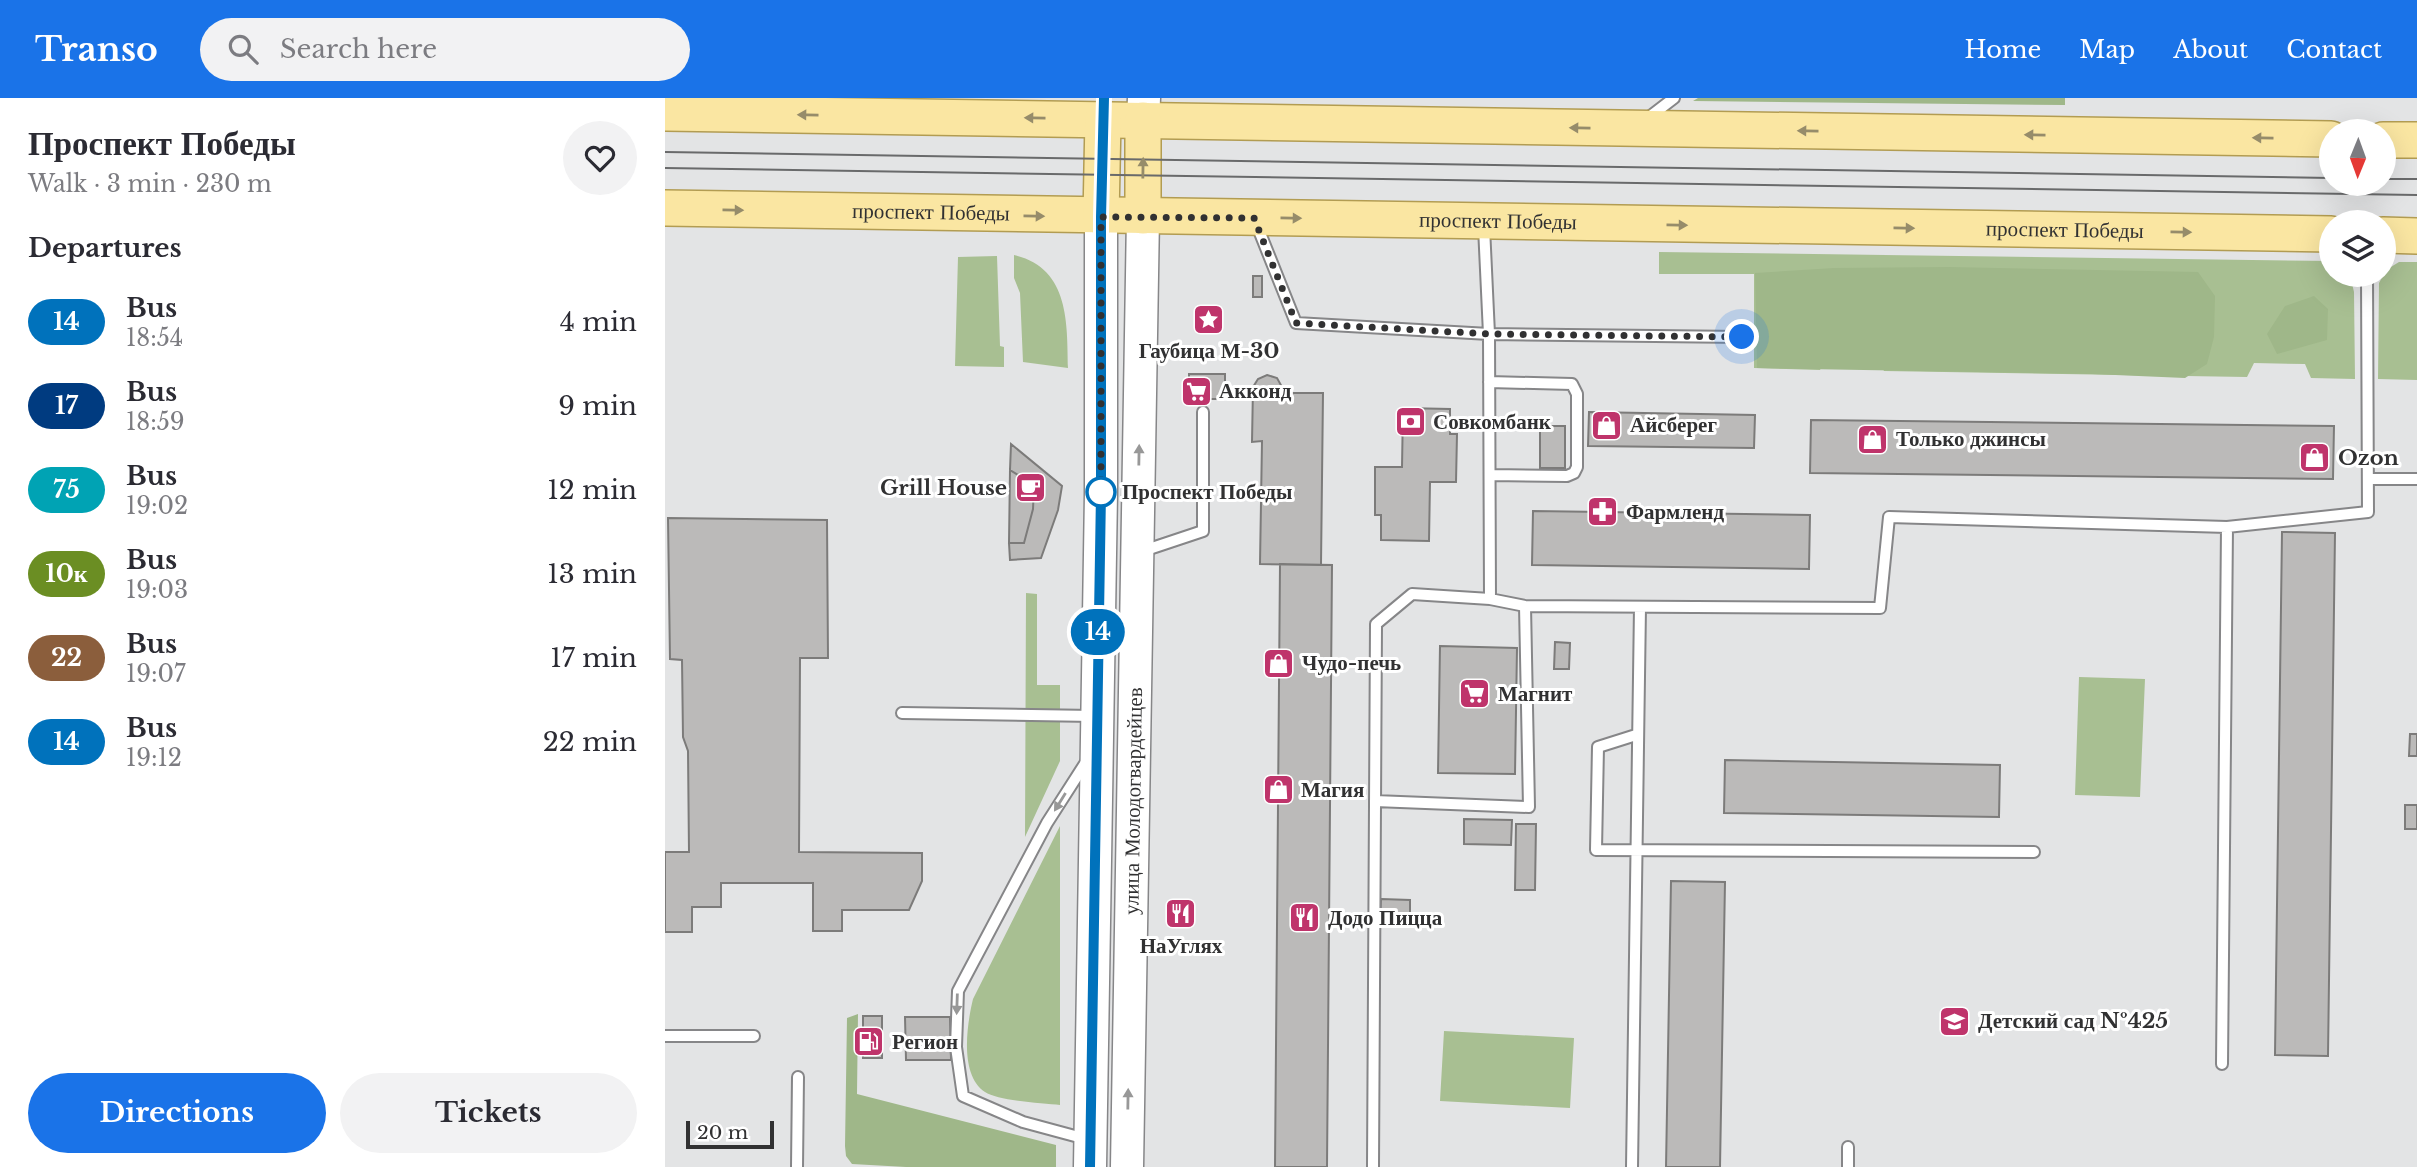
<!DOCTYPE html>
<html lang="en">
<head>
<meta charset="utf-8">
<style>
  :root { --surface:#fff; --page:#f2f2f3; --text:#2b2b33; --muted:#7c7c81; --accent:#1a73e8 }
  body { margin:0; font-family:"Libre Baskerville",serif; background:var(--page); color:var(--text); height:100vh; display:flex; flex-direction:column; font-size:26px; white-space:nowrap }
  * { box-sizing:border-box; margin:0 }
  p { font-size:23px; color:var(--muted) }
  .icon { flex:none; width:38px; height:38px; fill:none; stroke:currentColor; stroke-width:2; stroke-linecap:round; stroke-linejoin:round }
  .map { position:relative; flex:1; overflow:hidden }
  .side { display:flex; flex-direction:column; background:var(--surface); width:665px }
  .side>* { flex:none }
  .badge { padding:0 14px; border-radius:23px; font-size:24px; line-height:46px }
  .needle { width:46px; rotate:181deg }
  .tools { position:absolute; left:1654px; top:21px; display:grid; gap:14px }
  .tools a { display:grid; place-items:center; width:77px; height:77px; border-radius:50%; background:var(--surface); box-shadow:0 7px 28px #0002; font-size:35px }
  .scale { position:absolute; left:21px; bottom:18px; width:88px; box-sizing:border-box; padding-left:7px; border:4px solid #313132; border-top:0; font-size:19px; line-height:24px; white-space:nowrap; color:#313132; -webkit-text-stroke:5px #fff; paint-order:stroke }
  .you { position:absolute; width:35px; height:35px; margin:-18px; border:5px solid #fff; border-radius:50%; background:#1a73e8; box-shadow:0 0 0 10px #1a73e833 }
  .map>.badge { position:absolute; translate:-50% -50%; box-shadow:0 0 0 4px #fff }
  h2 { padding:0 28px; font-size:26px; line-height:63px }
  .round { display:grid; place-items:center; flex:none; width:74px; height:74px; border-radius:37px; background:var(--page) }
  .summary { display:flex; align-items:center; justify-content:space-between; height:119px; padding:0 28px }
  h1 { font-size:33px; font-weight:700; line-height:52px }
  .primary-button { display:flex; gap:14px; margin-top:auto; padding:14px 28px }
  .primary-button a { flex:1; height:80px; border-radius:42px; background:var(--accent); color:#fff; font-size:28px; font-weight:700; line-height:80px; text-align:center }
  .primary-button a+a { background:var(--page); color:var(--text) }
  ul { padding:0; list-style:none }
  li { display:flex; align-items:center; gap:21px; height:84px; padding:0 28px }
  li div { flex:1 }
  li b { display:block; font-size:26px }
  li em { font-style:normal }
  li .badge { min-width:77px; font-weight:700; text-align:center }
  header { display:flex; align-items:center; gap:42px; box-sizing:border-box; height:98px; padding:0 35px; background:var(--accent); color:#fff }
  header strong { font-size:33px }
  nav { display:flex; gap:38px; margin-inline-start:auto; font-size:24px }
  .search { width:490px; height:63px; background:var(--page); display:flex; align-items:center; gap:18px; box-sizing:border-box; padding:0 24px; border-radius:38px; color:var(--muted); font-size:26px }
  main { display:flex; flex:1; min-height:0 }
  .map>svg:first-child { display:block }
  .green { fill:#a8bf92 }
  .forest { fill:#9fb789 }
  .building { fill:#bbbab9; stroke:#7c7b7a; stroke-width:2 }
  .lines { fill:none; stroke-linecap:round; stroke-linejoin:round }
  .lane-casing { stroke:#868688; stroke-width:14 }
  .secondary-casing { stroke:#868688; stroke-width:35 }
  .primary-casing { stroke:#b29c52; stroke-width:38 }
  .lane { stroke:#fff; stroke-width:10 }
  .secondary { stroke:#fff; stroke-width:32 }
  .primary { stroke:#fae6a2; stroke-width:35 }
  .tram { stroke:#696a6b; stroke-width:2 }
  .oneway { fill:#968c6a }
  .oneway2 { fill:#989898 }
  .line-casing { stroke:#fff; stroke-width:16 }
  .line { stroke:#0072bc; stroke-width:10 }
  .walk { stroke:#313132; stroke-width:7; stroke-dasharray:0 12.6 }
  .stop-dot { fill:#fff; stroke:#0072bc; stroke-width:3.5 }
  .labels { text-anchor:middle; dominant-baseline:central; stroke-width:6; stroke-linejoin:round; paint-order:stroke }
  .street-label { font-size:21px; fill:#313132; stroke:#fff }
  .poi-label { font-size:21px; font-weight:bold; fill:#313132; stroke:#fff; text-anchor:start }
  .stop-label { font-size:21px; font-weight:bold; fill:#313132; stroke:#fff; text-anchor:start }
</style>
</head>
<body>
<header>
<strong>Transo</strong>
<div class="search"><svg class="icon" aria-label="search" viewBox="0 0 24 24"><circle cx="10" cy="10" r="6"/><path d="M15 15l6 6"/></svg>Search here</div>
<nav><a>Home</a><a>Map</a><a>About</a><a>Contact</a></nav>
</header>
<main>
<section class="side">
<div class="summary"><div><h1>Проспект Победы</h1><p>Walk · 3 min · 230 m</p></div><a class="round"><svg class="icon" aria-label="heart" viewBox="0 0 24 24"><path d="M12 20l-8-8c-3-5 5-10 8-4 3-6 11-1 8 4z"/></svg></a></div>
<h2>Departures</h2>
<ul>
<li><span class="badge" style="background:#0072bc;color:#fff">14</span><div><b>Bus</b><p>18:54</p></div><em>4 min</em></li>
<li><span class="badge" style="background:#003b80;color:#fff">17</span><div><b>Bus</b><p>18:59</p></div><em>9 min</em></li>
<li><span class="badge" style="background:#00a3b4;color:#fff">75</span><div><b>Bus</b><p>19:02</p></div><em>12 min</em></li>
<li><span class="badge" style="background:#6b8e23;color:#fff">10к</span><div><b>Bus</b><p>19:03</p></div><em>13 min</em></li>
<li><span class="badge" style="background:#8b5e3c;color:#fff">22</span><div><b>Bus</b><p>19:07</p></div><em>17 min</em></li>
<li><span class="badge" style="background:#0072bc;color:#fff">14</span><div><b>Bus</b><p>19:12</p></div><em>22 min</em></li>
</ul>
<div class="primary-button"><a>Directions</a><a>Tickets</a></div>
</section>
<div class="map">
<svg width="1752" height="1069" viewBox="0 0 1752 1069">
  <rect width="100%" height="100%" fill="#e3e4e5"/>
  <path class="green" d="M994,154L1666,163V177H1685L1689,194L1690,281L1646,280L1640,266L1589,265L1582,279L1219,273L1212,259L1162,258L1155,272L1089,270V176H994Z
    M349,157C405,170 402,226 403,270L358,264L355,195L349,180Z
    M332,158L335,248L339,249V269L290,268L293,159Z
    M1734,164H1752V282L1713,281L1714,185L1721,172Z
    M361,495L372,496V587H395V663L360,739Z
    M1414,579L1480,581L1475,699L1410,697Z
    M395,728V1007C378,1005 333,1003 320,994C294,977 302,926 308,901Z
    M779,933L909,940L905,1010L775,1003Z"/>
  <path class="forest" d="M1033,0H1400V7L1028,3Z
    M1284,169L1533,174L1550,198L1549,239L1542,266L1520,280L1427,276L1092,270L1090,175L1169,170Z
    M1649,198L1663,211L1662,242L1612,256L1602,236L1620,208Z
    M193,916L192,996L391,1047V1069H241L187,1066L181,1058L180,1048L182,920Z"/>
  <path class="building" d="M588,178H597V199H588Z
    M524,276H560V301H524Z
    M602,277L612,280L617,289V295H658L656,467L595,466L597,343L587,344L588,289L593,281Z
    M738,310L785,311V336H792L791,384H765L764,443L716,442V417H710V369H737Z
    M924,314L1090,317L1089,350L923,348Z
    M1146,322L1669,328L1668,381L1145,375Z
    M875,328H900V370H875Z
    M346,346L397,388L393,412L376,460L345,462L344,445H359L368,411L369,387L345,372Z
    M345,372L369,387L368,411L359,445H344Z
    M868,413L1145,417L1144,471L867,467Z
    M3,420L162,422L163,560H135L134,754L257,755V783L244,812H177V833H148V785H56V809H27V834H0V754H24L23,653L18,639L17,562L5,561Z
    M1617,434L1670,435L1663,958L1610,957Z
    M615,466L667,467L662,1069H610Z
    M890,544L905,545L904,571H889Z
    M775,548L852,550L850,676L773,675Z
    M1745,636H1752V658H1744Z
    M1060,662L1335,667L1334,719L1059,715Z
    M1740,707H1752V731H1740Z
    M799,721L847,722L846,747L799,746Z
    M851,726H871L870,792H850Z
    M1006,783L1060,784L1055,1069H1001Z
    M716,801L745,802V826H715Z
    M198,918H217V960H198Z
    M240,919H285L286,962H241Z"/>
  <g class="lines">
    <defs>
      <path id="lane" d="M983,20L1009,0
        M591,125L631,225L824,236L1077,239
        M819,129L824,236L825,501
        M824,284L907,286L912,296V369L909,375L902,378L826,377
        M1703,381H1752
        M475,454L538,433V314
        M237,615L429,618
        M971,637L933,649L931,752L1369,754
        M710,703L864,709L860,508
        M0,938H89
        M1557,966L1562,429
        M421,1041L358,1024L298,998L291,949L293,893L382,725L423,661
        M132,1069L133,979
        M708,1069L711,526L747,496L825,501L860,508L1215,510L1224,419L1562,429L1703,414L1702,177
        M967,1069L975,509
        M1183,1069V1049"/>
      <g id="secondary">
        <path d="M478,22L479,0"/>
        <path d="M425,1069L436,395V119"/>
        <path id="s1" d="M462,1069L478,118"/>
      </g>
      <g id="primary">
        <path d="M0,15L1666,41"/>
        <path d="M1718,42H1752"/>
        <path id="s2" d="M0,110L1666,136"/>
        <path d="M478,118V22"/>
        <path d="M436,119L438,21"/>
        <path d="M1718,137L1752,138"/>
      </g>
    </defs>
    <use href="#lane" class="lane-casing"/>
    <use href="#secondary" class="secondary-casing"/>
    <use href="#primary" class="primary-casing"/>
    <use href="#lane" class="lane"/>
    <use href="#secondary" class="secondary"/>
    <use href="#primary" class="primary"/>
    <path class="tram" d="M0,54L1666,80
      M0,70L1752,97
      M1718,81H1752"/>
  </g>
  <defs><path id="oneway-solid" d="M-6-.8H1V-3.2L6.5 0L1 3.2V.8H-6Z" transform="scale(1.75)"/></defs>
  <g class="oneway">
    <use href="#oneway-solid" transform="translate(143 17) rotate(-179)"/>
    <use href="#oneway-solid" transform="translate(370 20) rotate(-179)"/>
    <use href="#oneway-solid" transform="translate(915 30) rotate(-179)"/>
    <use href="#oneway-solid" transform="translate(1143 33) rotate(-179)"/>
    <use href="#oneway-solid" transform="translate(1370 37) rotate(-179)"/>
    <use href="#oneway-solid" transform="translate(1598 40) rotate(-179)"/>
    <use href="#oneway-solid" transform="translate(478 70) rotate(-89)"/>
    <use href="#oneway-solid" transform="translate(68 112) rotate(1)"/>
    <use href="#oneway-solid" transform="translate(369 118) rotate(1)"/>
    <use href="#oneway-solid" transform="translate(626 120) rotate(1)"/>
    <use href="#oneway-solid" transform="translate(1012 127) rotate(1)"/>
    <use href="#oneway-solid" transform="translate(1239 130) rotate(1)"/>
    <use href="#oneway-solid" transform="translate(1516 134) rotate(1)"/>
  </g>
  <g class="oneway2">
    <use href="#oneway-solid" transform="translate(474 357) rotate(-89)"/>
    <use href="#oneway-solid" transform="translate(395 704) rotate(122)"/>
    <use href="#oneway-solid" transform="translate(292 906) rotate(92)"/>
    <use href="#oneway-solid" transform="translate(463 1001) rotate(-89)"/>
  </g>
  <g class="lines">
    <defs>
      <path id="line" d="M425,1069L436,395V119L439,0"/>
    </defs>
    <use href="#line" class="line-casing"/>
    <use href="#line" class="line"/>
    <path class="walk" d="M436,394V119L589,120L631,225L824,236L1077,239"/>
  </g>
  <defs>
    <symbol id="sight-square" viewBox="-11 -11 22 22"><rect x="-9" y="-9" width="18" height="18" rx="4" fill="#bf346b" stroke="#fff"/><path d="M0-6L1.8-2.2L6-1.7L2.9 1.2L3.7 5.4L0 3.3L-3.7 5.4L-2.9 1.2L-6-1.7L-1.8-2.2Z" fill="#fff"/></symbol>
    <symbol id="supermarket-square" viewBox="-11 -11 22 22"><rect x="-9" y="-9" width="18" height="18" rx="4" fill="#bf346b" stroke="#fff"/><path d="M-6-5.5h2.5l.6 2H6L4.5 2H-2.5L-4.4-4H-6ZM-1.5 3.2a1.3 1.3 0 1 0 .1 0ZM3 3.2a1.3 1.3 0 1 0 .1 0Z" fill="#fff"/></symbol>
    <symbol id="bank-square" viewBox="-11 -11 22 22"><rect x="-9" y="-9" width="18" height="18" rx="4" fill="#bf346b" stroke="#fff"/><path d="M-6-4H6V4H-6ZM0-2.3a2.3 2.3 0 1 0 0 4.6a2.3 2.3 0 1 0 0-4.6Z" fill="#fff"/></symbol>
    <symbol id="shop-square" viewBox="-11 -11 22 22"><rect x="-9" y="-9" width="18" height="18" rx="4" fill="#bf346b" stroke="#fff"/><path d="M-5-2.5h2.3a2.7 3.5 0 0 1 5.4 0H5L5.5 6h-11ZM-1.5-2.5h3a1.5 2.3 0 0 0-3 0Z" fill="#fff"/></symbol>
    <symbol id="cafe-square" viewBox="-11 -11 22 22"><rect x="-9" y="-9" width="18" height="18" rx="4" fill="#bf346b" stroke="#fff"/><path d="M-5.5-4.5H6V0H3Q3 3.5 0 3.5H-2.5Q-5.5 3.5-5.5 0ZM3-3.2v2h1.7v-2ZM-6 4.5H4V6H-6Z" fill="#fff"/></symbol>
    <symbol id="pharmacy-square" viewBox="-11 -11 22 22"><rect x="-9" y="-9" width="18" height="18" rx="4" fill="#bf346b" stroke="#fff"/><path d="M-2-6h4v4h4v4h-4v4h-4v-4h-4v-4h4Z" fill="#fff"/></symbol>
    <symbol id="restaurant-square" viewBox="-11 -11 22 22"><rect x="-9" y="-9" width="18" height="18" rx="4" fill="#bf346b" stroke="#fff"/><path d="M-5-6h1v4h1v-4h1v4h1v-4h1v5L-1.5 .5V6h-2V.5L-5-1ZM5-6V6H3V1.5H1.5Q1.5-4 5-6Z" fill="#fff"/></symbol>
    <symbol id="school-square" viewBox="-11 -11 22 22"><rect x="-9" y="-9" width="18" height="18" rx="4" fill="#bf346b" stroke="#fff"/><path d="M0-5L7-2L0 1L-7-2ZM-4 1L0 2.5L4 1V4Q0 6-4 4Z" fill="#fff"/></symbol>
    <symbol id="fuel-square" viewBox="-11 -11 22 22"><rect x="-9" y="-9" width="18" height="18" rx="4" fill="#bf346b" stroke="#fff"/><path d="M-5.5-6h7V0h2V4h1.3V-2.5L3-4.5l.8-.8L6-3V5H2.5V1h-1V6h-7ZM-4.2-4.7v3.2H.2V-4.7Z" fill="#fff"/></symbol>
  </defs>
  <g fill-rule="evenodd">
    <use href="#sight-square" x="526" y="204" width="35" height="35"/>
    <use href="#supermarket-square" x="514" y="276" width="35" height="35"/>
    <use href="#bank-square" x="728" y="306" width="35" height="35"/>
    <use href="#shop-square" x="924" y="310" width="35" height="35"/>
    <use href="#shop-square" x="1190" y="324" width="35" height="35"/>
    <use href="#shop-square" x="1632" y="342" width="35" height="35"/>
    <use href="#cafe-square" x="348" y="372" width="35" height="35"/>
    <use href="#pharmacy-square" x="920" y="396" width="35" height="35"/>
    <use href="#shop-square" x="596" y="548" width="35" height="35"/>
    <use href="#supermarket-square" x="792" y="578" width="35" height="35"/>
    <use href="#shop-square" x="596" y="674" width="35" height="35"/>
    <use href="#restaurant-square" x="498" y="798" width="35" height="35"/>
    <use href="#restaurant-square" x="622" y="802" width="35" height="35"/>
    <use href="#school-square" x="1272" y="906" width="35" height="35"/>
    <use href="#fuel-square" x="186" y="926" width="35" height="35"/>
  </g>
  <circle class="stop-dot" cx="436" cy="394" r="14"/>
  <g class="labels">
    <g class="street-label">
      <text stroke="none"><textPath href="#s2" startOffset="266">проспект Победы</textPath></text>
      <text stroke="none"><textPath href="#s2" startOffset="833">проспект Победы</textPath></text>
      <text stroke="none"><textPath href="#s2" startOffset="1400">проспект Победы</textPath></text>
      <text stroke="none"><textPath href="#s1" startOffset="366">улица Молодогвардейцев</textPath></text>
    </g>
    <g class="poi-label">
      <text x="544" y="253" text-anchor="middle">Гаубица М-30</text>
      <text x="554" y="293">Акконд</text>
      <text x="768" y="324">Совкомбанк</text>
      <text x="965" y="327">Айсберег</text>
      <text x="1231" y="341">Только джинсы</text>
      <text x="1673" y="360">Ozon</text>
      <text x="342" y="390" text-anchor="end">Grill House</text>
      <text x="961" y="414">Фармленд</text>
      <text x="637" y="565">Чудо-печь</text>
      <text x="833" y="596">Магнит</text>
      <text x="636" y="692">Магия</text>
      <text x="663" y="820">Додо Пицца</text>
      <text x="516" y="848" text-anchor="middle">НаУглях</text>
      <text x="1313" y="923">Детский сад №425</text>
      <text x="227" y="944">Регион</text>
    </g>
    <g class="stop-label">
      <text x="457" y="394">Проспект Победы</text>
    </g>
  </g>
</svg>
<div class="tools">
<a><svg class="needle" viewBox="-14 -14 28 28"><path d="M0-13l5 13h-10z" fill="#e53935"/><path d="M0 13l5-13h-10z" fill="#7c7c81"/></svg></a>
<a><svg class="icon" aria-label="layers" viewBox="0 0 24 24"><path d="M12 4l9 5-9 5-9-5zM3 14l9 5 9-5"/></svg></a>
</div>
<div class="scale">20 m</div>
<div class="you" style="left:1077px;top:239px"></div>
<b class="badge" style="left:433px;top:534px;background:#0072bc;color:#fff">14</b>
</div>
</main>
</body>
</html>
